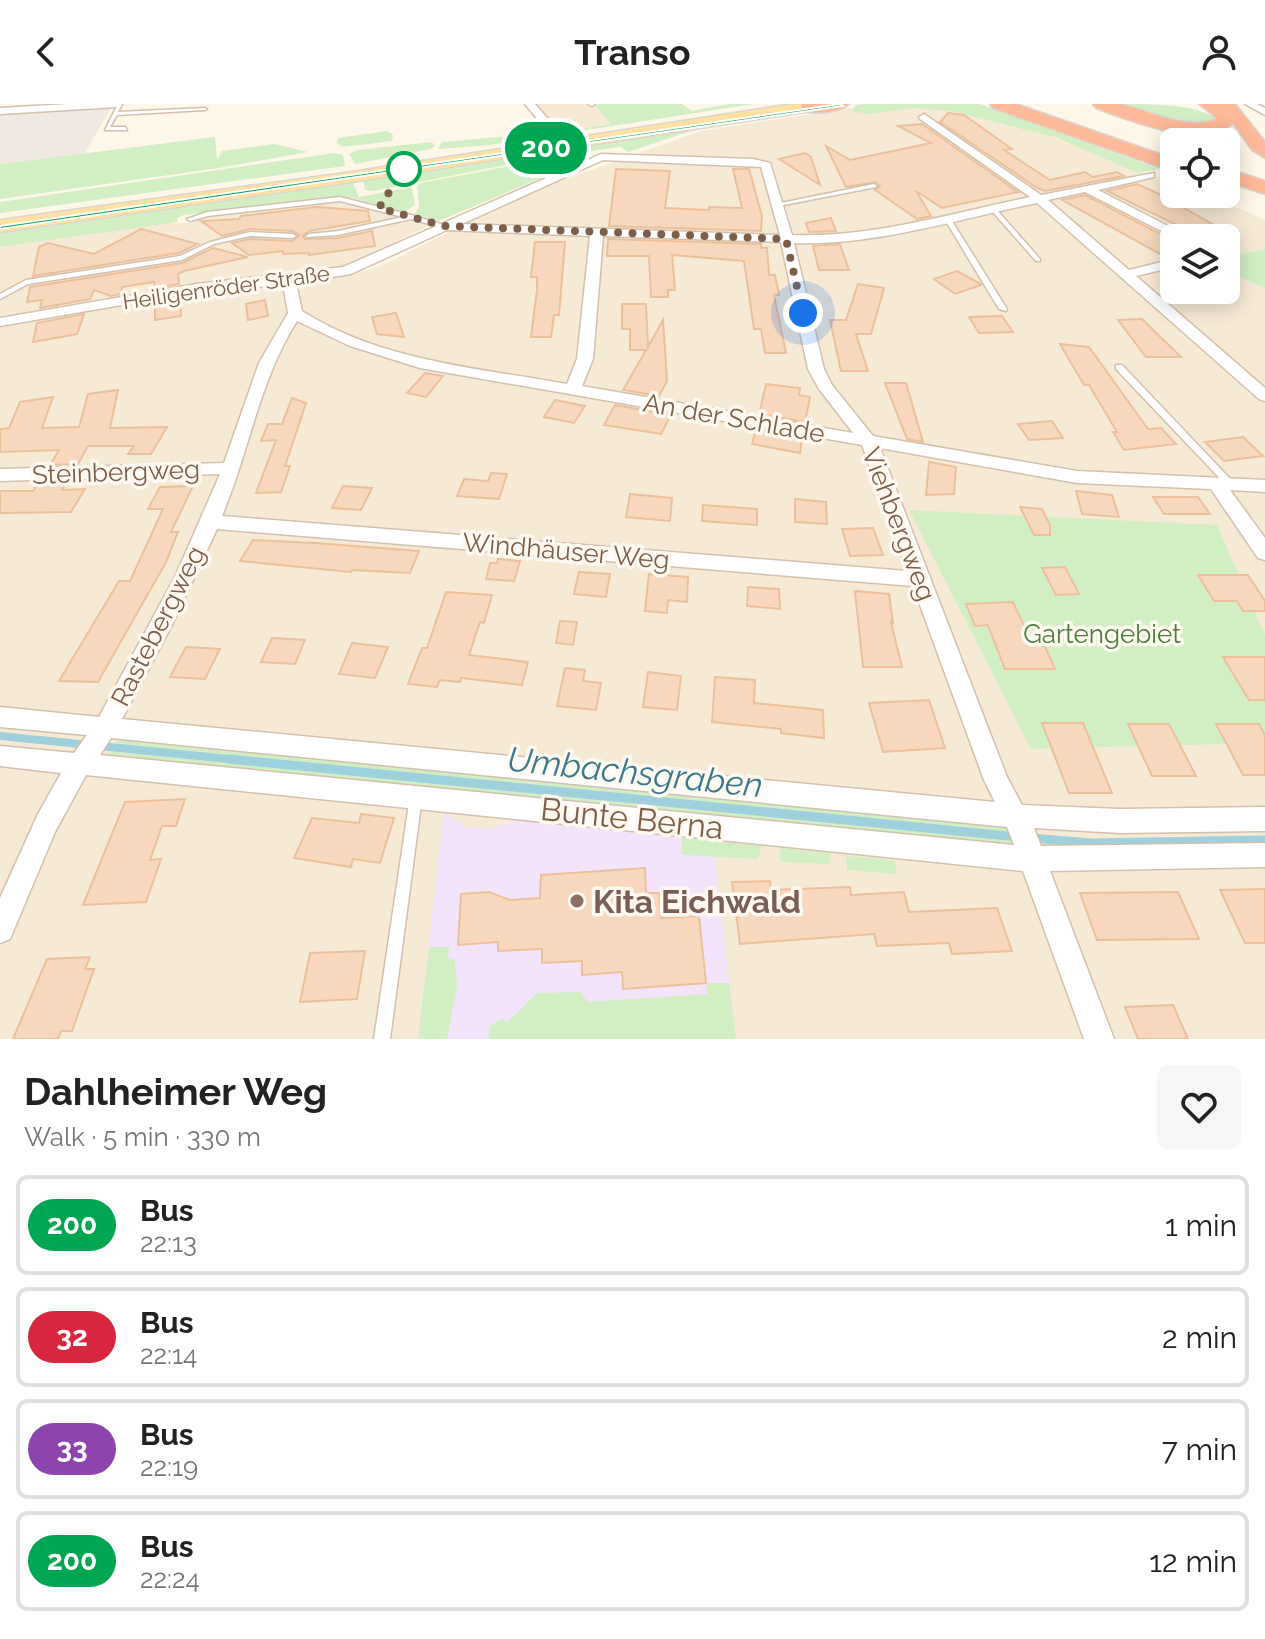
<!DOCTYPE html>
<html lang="en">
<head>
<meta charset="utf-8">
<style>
  :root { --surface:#fff; --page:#f6f6f6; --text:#222; --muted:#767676; --line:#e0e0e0 }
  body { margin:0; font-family:Raleway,sans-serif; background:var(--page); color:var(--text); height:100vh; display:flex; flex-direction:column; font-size:30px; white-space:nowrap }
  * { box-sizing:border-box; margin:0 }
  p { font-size:26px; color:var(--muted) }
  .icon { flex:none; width:44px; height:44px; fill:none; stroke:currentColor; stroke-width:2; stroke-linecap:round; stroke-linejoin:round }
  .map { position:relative; height:935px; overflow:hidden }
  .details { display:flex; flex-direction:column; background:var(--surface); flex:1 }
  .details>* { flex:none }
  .badge { padding:0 16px; border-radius:26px; font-size:28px; line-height:52px }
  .tools { position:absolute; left:1160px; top:24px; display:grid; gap:16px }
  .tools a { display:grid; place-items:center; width:80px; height:80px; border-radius:12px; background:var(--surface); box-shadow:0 4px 20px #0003; font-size:40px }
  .you { position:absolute; width:40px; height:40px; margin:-20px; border:6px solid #fff; border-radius:50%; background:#1a73e8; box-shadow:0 0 0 12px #1a73e833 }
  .map>.badge { position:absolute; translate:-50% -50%; box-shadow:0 0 0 4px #fff }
  .round { display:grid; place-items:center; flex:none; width:84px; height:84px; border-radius:12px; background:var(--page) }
  .overview { display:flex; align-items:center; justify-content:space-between; height:136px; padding:0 24px }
  h1 { font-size:38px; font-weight:700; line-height:60px }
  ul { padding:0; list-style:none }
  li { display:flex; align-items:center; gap:24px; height:100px; margin:0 16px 12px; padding:0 8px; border:4px solid var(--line); border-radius:12px }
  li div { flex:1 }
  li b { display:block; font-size:30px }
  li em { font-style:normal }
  li .badge { min-width:88px; font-weight:700; text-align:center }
  header { display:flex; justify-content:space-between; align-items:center; height:104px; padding:0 24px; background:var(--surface); font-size:36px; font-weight:700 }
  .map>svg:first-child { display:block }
  .residential { fill:#f7ead5; fill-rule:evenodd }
  .industrial { fill:#efe9e1 }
  .education { fill:#f4e4fb }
  .green { fill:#d2efc4 }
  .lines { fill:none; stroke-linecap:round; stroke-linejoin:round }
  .stream-far1 { stroke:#9ed0de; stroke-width:8 }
  .stream { stroke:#9ed0de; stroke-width:9 }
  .building { fill:#f7d8bc; stroke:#ecbf9b; stroke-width:2 }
  .service-casing { stroke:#d3c0ac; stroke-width:3 }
  .minor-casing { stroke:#d3c0ac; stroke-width:3 }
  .primary-casing { stroke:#ddd5cf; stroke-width:3 }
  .motorway-casing { stroke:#ddd5cf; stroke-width:3 }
  .service { fill:#fff; fill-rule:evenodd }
  .minor { fill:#fff; fill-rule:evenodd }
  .primary { fill:#ffe29f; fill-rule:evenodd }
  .motorway { fill:#ffba99; fill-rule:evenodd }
  .line { fill:#00a651; stroke:#fff; stroke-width:2 }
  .walk { stroke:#7d5e48; stroke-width:8; stroke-dasharray:0 14.4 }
  .stop-dot { fill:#fff; stroke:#00a651; stroke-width:4 }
  .education-dot { fill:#8d6e63; stroke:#fffaf1; stroke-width:3 }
  .labels { text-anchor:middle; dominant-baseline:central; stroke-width:7; stroke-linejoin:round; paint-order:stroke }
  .far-street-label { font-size:22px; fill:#7d5e48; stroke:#fffaf1 }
  .street-label { font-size:26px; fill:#7d5e48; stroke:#fffaf1 }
  .park-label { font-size:26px; fill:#4b7d3c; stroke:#fffaf1 }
  .near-street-label { font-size:32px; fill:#7d5e48; stroke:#fffaf1 }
  .near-education-label { font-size:32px; font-weight:bold; fill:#785e54; stroke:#fffaf1; text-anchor:start }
  .near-water-label { font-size:34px; font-style:italic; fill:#3c788b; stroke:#fffaf1 }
</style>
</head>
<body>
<header><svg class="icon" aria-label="back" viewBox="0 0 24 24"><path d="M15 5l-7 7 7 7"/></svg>Transo<svg class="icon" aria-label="person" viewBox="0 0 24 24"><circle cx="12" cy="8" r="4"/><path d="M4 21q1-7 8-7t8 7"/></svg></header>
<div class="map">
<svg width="1265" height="935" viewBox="0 0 1265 935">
  <rect width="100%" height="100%" fill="#fff7e8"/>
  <path class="residential" d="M536,0H594L611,20L557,28Z
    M913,0L1003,14L1155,73L1174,76V90H1206L1265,116V935H0V221L193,188L305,181L358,169L383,161L529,88L701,27L850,4L865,6ZM1174,134H1226V186H1174Z
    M310,98H350L430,121L352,159L333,165L141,188L0,213V143L156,119H192L207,112Z"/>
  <path class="industrial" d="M111,4L84,50L0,60V11Z"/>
  <path class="education" d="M444,708L464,723L492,725L515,716L713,737L736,935H418Z"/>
  <path class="green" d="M594,0H682L692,7L729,0H753L490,41L438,45L442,38L544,29L552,22L557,28L611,20Z
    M865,0H980L1159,65L1138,69L1057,34L952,7L914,4L866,10L852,7L856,1Z
    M1121,0C1148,0 1197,0 1215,14C1183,25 1150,12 1121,0Z
    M697,25L628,48L621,43L552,52L374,87L365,86L363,75Z
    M387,27L393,31L392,37L343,43L337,39L338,34Z
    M215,33L217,56L222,47L274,40L308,48L219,64L0,95V60Z
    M432,38L435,42L431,45L355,60L349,50L357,46Z
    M334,49L343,51L345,62L0,109V98Z
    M551,54L562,65L439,117L415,110L419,101L417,82L421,79Z
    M352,76L359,93L412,83L415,101L404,108L353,94L333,93L184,111L177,114V118L0,143V126L312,85Z
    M1265,145V184L1226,167V153Z
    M909,406L1217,421L1265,531V639L1031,645Z
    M122,635L1007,723L1013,745L107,653L118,636Z
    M682,734L762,742L758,755L682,751Z
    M782,744L831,749L829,760L781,758L779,747Z
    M846,752L894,756L897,770L847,766Z
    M429,843H449L448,854L455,856L457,883L447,935H418Z
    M706,879H729L736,935H488L490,922L501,915L508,918L537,889L582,888L587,898L707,890Z"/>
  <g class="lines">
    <path class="stream-far1" d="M0,632L249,657"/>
    <path class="stream" d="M229,655L1019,733
      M1031,734L1091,739L1265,736"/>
  </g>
  <path class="building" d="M948,9L964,11L1012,45L1004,46L1050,76L1085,68L1093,73L1117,68L1124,72L1045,87L1037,84L940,18Z
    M922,20L1018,88L942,104L916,87L931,112L917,115L875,86L880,82L876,78L846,83L826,42L850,56L931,39L898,22Z
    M805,49L811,53L820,81L779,55Z
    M616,65L670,67L665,104L709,106V103L742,104L733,65H749L762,112L761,127L609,122Z
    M1137,80L1159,90L1221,125L1195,130L1107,87Z
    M1085,91L1174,137V147L1160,150L1062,96Z
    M316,103L368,107L370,117L309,127L303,132L305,135L338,134L372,127L375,142L309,151V149L283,150V147L249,151L232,139L250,135L293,137L299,131L293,127L250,125L222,132L201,117L239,115L241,112Z
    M831,114L836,127L809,128L806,119Z
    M141,125L198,140L179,149L33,172L39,143L48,139L94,150Z
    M608,135L761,140V144H767L769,171H775L779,191H774L786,249H765L761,225H754L744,157L672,151L675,186H668V193H651L649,152H607Z
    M535,138H565L559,211H554L551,233H531L537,186V173H531Z
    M840,140L849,166H819L813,142Z
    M213,144L248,153L184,167L178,170L179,180L155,184L154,178L122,183L121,190L111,192L94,186L90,195L40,204L42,196L27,198L30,183L182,159Z
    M957,167L981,180V181L955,190L934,175Z
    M858,180L884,184L871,230H856L868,267H841L830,216H846Z
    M180,194L181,212L155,216V198Z
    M265,196L268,212L248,216L246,200Z
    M622,200H646L648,243L663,216L667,277L659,292L623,286L646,246H630V225H622Z
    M396,209L404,233L377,230L372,213Z
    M84,210L77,230L33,238L37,219Z
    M1002,212L1013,228L979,229L969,213Z
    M1142,215L1181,253H1146L1118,216Z
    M1060,240L1089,243L1148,325L1161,324L1176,340L1124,346L1113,328H1117L1089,281H1084Z
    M425,269L443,272L426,293L407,289Z
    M885,279H906L923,338L907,335Z
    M766,280L800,284L799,291L810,293L805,318L759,310Z
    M118,286L110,324L167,323L151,350H128L134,342H88L78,360L50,361L59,346L0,348V325L9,324L20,298L53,293L42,324L79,323L88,290Z
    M292,294L306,299L285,362H290L281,388L256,389L276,336L261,337L268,320H282Z
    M555,296L585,302L574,319L544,313Z
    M615,301L671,311L661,330L604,321Z
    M1052,317L1063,334L1029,336L1018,320Z
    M756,326L802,334L800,349L752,340Z
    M1243,333L1263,352L1224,357L1205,338Z
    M929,358L956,363L954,390L926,391Z
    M491,369L507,370L499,395L457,392L464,375L488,377Z
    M67,378L62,386L85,385L71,408L0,409V387H33L38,379Z
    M193,382L171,428H178L166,458L98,578L59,577L119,477H130L163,405H148L160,383Z
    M343,382L372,384L361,406L332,404Z
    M1076,387L1112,391L1119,413L1082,410Z
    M630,390L672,394L670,417L626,413Z
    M1153,393H1198L1210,410H1164Z
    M795,395L826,398L827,420L795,418Z
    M703,401L757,405V421L702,417Z
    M1020,403L1042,405L1050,421V431H1034Z
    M873,424L883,451L850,452L842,425Z
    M253,436L315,439L419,447L410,469L352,466L351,468L240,457Z
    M498,455L520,457L514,477L486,475L490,459H497Z
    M1065,463L1079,490L1056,491L1042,464Z
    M579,468L610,470L606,493L574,490Z
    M649,470L688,473L687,498L668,496L667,509L645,507Z
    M1198,471H1248L1265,497V507H1243L1237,497H1214Z
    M748,483L779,485L780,505L747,502Z
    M855,487L889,490L893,519L891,518L902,563H863Z
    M446,488L492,491L484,519L480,518L469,551L528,558L522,581L461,574L460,578L440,576L437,583L408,580L422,544H427Z
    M1013,498L1033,541L1044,540L1055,565H1005L988,521L975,522L966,500Z
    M560,517L577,518L573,541L556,539Z
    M272,534L305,536L295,560L261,558Z
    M352,539L388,543L375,574L339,570Z
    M186,543L220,545L205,575L170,573Z
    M1223,553H1265V596H1249Z
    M565,564L585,566L583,577L601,579L596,606L557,602Z
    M648,568L681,572L677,606L643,603Z
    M715,573L755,576L754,599L823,606L824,634L781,629V625L712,618Z
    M929,596L945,644L883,648L869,599Z
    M1042,619H1083L1112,689H1069Z
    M1128,620H1169L1196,672H1152Z
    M1216,620H1259L1265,631V671H1243Z
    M185,695L176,722H162L150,756L161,755L146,798L83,801L125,698Z
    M361,710L394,714L380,759L353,755L351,763L294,754L312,714L359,719Z
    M645,764L646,789H659L661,814L699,812L706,879L623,885L622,868L582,871V857L542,859V845L498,847V838L458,841L461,790L489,788L510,796L540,794L541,771Z
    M770,777L771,786L850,783L851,791L904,788L909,808L997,804L1012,847L952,850L949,839L877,842L874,830L740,840L732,778Z
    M1265,785V839H1245L1220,786Z
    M1178,788L1199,835L1097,836L1080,789Z
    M365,847L357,895L300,898L310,849Z
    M90,853L85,865H94L72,927H61L58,935H13L47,855Z
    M1173,901L1188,935H1138L1125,903Z"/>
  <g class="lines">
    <defs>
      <path id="service" d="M118,0H122L118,8L205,4L207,5L205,6L117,11L110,23H125L127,26H105Z
        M588,0H594V1L592,2Z
        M874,80L877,82L876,83L779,102L776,100Z
        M340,93L415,112L447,122L444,124L411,115L338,131L307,133L306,132L309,130L338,127L403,113L340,97L208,112L190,117L187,115L207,108Z
        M991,104H995L1040,155V157H1036L991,106Z
        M947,112L950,114L1007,205L1006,207L999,205L944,114Z
        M250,128L293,130L296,132L293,134L250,132L214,140L182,156L28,180L0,195V190L26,176L180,152L210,138Z
        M1116,261H1122L1235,380L1237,382L1235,384H1229L1116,265Z
        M416,687L420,689L422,693L390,935H374L410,693L412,689Z"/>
      <path id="minor" d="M68,0H122L117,3L0,10V4Z
        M525,0H535L548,15L547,17H539Z
        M1245,0H1257L1265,4V11Z
        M924,10L1041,91L1154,69V73L1098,86L1191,134H1175L1085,88L1048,96L1129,166L1174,155V163L1136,172L1265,284V297L1259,295L1037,99C958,115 875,142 794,139L824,265L832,281L873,332L1077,367L1265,376V388L1230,386L1265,434V456L1258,454L1211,385L1077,379L880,344L1007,673L1022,701L1120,705L1265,703V727L1120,729L1034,724L1041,742L1265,739V763L1050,767L1114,935H1084L1023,767L86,671L55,728L10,835L0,839V794L37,712L61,669L0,662V642L74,649L87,631L0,623V603L99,613L175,473L220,370L0,377V365L224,359L259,259L288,209L283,181L197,188L0,222V214L197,180L343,163L601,50L753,55L770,59L792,131C872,134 952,109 1030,93L920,15L919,13ZM603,56L761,63L780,131L462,120ZM447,126L590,132L577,255L567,280C478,264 380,257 302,207L296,179L351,170ZM603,132L781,138L808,265L819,285L853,329L582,282L593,255ZM297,217L350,242L420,264L862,341L907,467L222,412C249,348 259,277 297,217ZM217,425L913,482L984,676L995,698L122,615L171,523ZM111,634L1007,723L1014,741L100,651Z"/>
      <path id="primary" d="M793,0H832L824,5L345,79L0,128V116L345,69Z"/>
      <path id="motorway" d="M801,0H849C839,9 815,10 802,7Z
        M990,0H1016L1174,55V68L993,4Z
        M1093,0C1102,0 1111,0 1120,0C1152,7 1181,26 1216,16V13L1199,0H1235L1265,38V54L1252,46L1233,19C1205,48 1127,15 1096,4Z
        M1226,64L1265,77V90L1226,77Z"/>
    </defs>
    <use href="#service" class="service-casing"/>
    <use href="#minor" class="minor-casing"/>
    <use href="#primary" class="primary-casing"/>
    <use href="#motorway" class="motorway-casing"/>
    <use href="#service" class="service"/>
    <use href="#minor" class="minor"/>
    <use href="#primary" class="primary"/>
    <use href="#motorway" class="motorway"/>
  </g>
  <path class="line" d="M840,0L843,2L0,125V122Z"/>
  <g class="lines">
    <path class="walk" d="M404,65L379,104L444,122L786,135L803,209"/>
  </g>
  <circle class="stop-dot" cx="404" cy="65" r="16"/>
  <circle class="education-dot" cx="577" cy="797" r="8"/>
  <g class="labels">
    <g class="far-street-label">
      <text transform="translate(226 183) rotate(-8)">Heiligenröder Straße</text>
    </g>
    <g class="street-label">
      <text transform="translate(734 314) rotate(10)">An der Schlade</text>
      <text transform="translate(116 368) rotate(-2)">Steinbergweg</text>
      <text transform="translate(899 420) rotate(69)">Viehbergweg</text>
      <text transform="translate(566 447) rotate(5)">Windhäuser Weg</text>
      <text transform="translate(158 522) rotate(-63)">Rastebergweg</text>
    </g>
    <g class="park-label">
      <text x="1102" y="530">Gartengebiet</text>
    </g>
    <g class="near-street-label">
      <text transform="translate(632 714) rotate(6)">Bunte Berna</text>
    </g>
    <g class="near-education-label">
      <text x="593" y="797">Kita Eichwald</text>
    </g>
    <g class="near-water-label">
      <text transform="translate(635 668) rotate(6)">Umbachsgraben</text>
    </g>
  </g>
</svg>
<div class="tools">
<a><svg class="icon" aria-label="locate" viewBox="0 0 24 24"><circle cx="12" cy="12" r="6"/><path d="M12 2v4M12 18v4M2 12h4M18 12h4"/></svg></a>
<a><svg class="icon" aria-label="layers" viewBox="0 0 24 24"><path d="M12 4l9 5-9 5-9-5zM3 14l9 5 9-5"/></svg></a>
</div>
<div class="you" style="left:803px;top:209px"></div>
<b class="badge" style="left:546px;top:44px;background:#00a651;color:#fff">200</b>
</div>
<section class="details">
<div class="overview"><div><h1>Dahlheimer Weg</h1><p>Walk · 5 min · 330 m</p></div><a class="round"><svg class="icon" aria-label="heart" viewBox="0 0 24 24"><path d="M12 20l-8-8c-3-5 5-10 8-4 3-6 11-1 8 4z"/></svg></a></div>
<ul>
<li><span class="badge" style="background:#00a651;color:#fff">200</span><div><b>Bus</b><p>22:13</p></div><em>1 min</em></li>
<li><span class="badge" style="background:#d7263d;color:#fff">32</span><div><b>Bus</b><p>22:14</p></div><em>2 min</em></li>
<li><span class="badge" style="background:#8e44ad;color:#fff">33</span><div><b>Bus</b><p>22:19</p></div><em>7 min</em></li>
<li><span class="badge" style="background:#00a651;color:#fff">200</span><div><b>Bus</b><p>22:24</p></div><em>12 min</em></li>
</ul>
</section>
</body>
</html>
